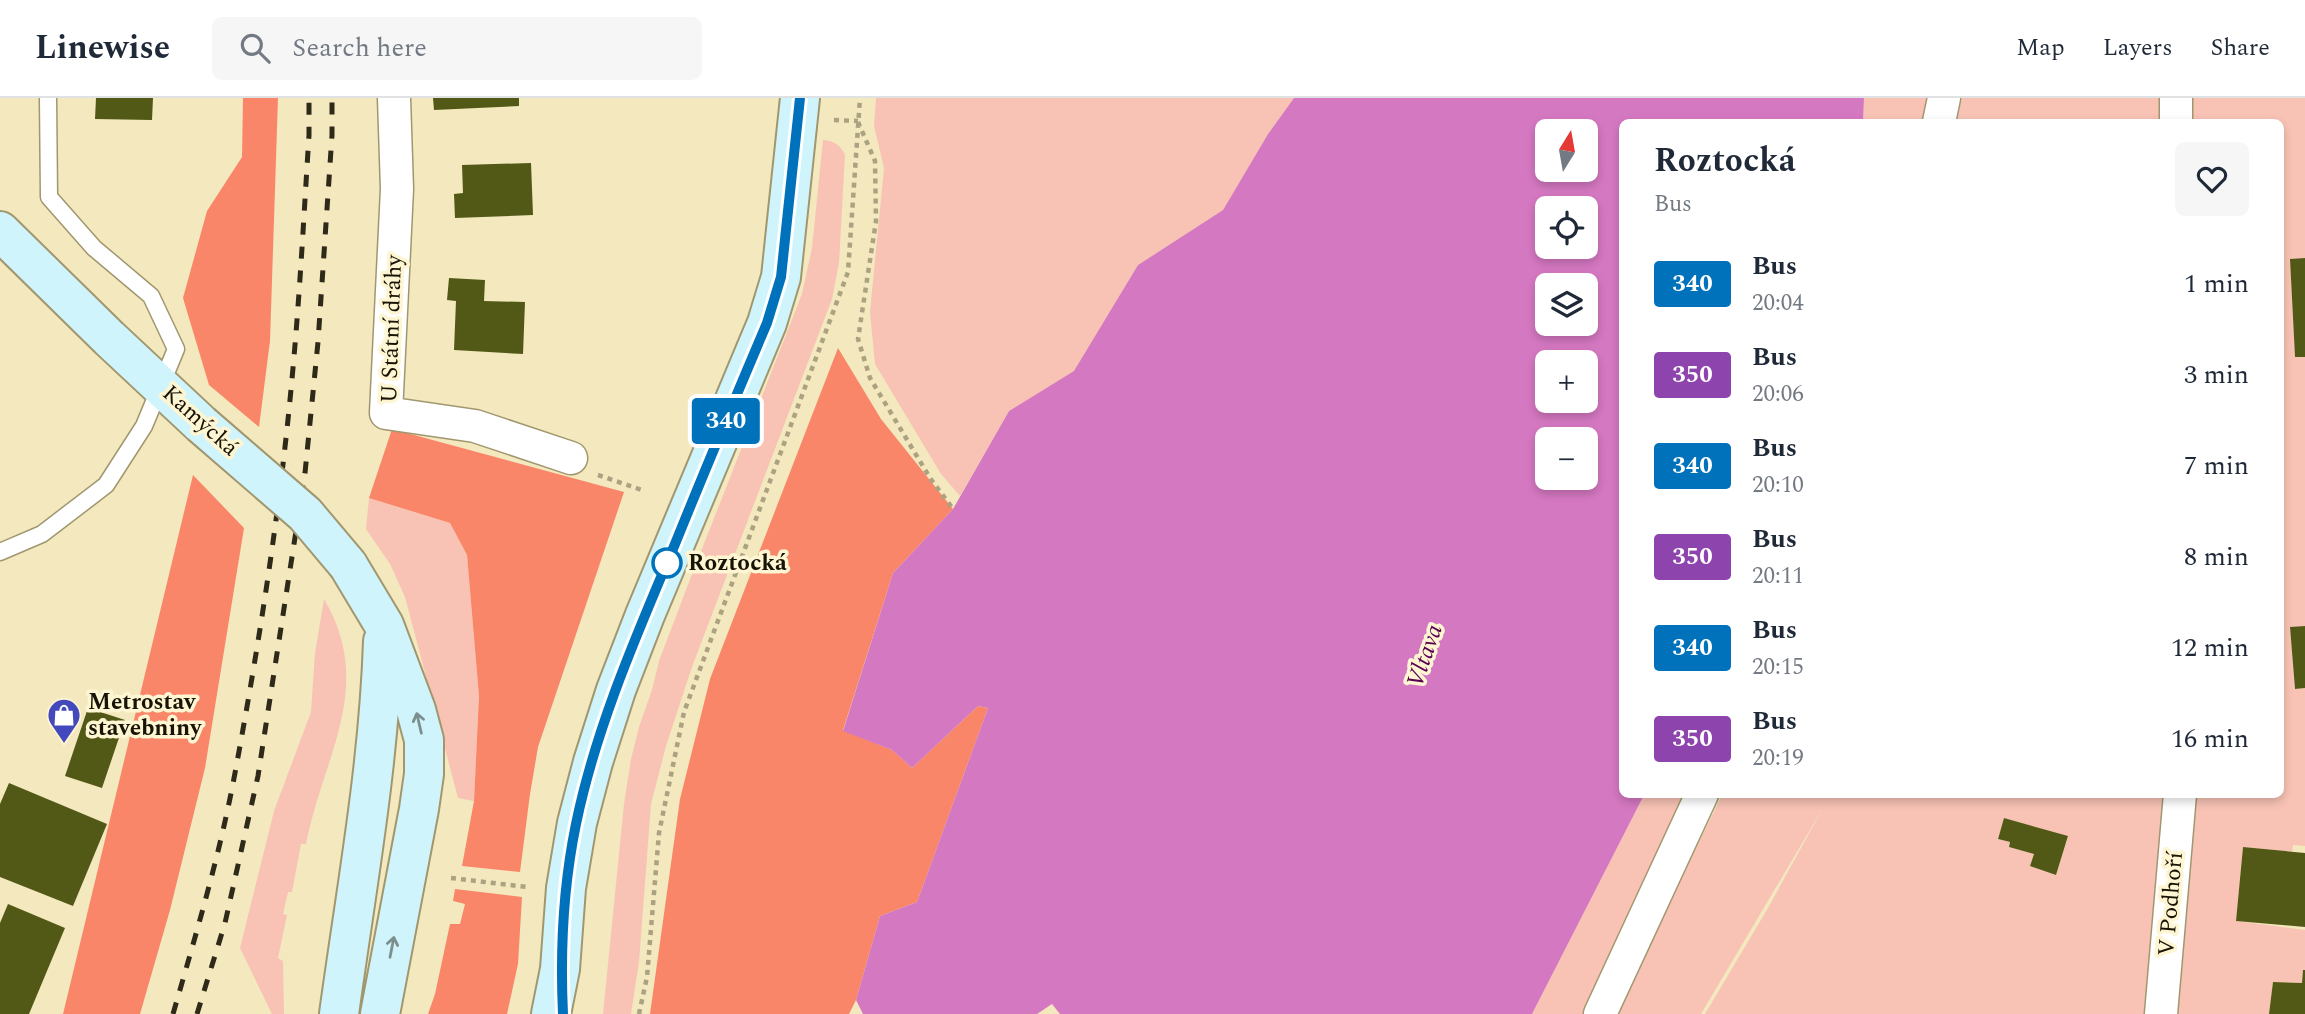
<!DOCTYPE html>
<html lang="en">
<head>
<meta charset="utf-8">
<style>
  :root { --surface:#fff; --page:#f6f6f7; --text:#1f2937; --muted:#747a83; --line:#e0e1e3 }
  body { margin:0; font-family:Spectral,serif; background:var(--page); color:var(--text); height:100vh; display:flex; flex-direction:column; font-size:26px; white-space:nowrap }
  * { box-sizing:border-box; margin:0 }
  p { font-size:23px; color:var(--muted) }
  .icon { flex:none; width:38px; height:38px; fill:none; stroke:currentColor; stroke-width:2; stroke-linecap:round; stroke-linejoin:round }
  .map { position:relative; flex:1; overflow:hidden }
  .details { position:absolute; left:1619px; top:21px; width:665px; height:679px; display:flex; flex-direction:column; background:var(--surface); border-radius:10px; box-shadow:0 4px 10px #0003 }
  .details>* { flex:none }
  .badge { padding:0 14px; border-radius:5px; font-size:24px; line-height:46px }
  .needle { width:46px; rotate:11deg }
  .controls { position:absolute; left:1535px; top:21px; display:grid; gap:14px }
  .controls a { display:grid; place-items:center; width:63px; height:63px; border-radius:10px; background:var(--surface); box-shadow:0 4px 10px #0003; font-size:35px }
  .map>.badge { position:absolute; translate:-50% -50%; box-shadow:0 0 0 4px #fff }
  .round { display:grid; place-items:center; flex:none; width:74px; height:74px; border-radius:10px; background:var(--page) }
  .headline { display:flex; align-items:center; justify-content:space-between; height:119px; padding:0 35px }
  h1 { font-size:33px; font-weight:700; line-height:52px }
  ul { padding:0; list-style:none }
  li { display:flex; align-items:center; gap:21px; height:91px; padding:0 35px }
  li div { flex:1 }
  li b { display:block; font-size:26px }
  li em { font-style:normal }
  li .badge { min-width:77px; font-weight:700; text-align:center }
  header { display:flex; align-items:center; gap:42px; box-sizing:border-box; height:98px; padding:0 35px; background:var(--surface); border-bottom:2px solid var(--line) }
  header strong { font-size:33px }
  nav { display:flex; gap:38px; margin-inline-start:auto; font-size:24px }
  .search { width:490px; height:63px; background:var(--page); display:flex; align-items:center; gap:18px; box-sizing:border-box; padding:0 24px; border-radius:10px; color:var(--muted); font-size:26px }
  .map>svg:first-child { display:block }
  .green { fill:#f8c3b5; fill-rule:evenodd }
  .forest { fill:#fa8669 }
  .water { fill:#d578c2; fill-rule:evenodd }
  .building { fill:#525916 }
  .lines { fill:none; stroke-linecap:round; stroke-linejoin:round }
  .lane-casing { stroke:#a1976f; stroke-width:19 }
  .street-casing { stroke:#a1976f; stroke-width:35 }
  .secondary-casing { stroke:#a1976f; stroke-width:42 }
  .path { stroke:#aaa281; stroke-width:4.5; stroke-dasharray:5 5; stroke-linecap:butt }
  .lane { stroke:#fff; stroke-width:16 }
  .street { stroke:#fff; stroke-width:32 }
  .secondary { stroke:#d0f4fc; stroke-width:38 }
  .rail { stroke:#2e2919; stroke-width:5; stroke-dasharray:12 12; stroke-linecap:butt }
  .secondary-bridge-casing { stroke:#a1976f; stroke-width:42; stroke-linecap:butt }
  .secondary-bridge { stroke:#d0f4fc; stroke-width:38 }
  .oneway { stroke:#7d8f8d }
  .line-casing { stroke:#fff; stroke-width:16 }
  .line { stroke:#0072bc; stroke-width:10 }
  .stop-dot { fill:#fff; stroke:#0072bc; stroke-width:3.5 }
  .labels { text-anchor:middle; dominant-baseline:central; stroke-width:7; stroke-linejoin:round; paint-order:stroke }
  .street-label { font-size:23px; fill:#171305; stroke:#fef5d3 }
  .stop-label { font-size:23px; font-weight:bold; fill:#171305; stroke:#fef5d3; text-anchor:start }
  .poi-label { font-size:23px; font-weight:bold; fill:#171305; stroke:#fef5d3; text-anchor:start }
  .water-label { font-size:24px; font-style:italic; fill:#5a014f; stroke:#fef5d3 }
</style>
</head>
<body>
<header>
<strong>Linewise</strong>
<div class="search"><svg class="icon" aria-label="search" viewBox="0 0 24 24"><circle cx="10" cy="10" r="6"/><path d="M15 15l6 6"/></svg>Search here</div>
<nav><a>Map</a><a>Layers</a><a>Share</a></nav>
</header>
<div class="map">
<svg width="2305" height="916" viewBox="0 0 2305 916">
  <rect width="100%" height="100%" fill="#f3e8be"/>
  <path class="green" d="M876,0H1294L1268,36L1223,112L1138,167L1074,274L1009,313L960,398L941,376L875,266L870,214L884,70L874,28Z
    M1864,0H1934L1928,24H1863Z
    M1962,0H2164L2165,24H1956Z
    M2188,0H2305V160L2290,162L2295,259H2305V528L2290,530L2295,591L2305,590V748L2293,747L2292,754L2243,749L2236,823L2305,832V873L2303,874L2302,885L2273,884L2269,916H2173L2193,738L2195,697L2280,696V24H2187Z
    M823,42C835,43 840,47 845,57L839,165L832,201L692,569L666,648L651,706L639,864L631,916H603L624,706L631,661L639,629L652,592L659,563L689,484L802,196L812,150Z
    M369,400L450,425L467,457L479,598L474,703L458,700L405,499L390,466L366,431Z
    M324,501C376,589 323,658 306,746H301L292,794H288L283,816L287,817L278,860L283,863L284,916H272L240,850L274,713L311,614L315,555Z
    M1644,697H1691L1583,916H1532Z
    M1722,697H2179L2159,916H1705L1768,810L1823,710L1701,916H1615ZM2004,720L2068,739L2056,777L2030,768L2034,756L2009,749L2010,744L1998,741Z"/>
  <path class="forest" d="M243,0H278L270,243L259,329L209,287L183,200L207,113L242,59Z
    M838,250L881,321L953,411L893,475L843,632L892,652L912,670L978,608L988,610L917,804L880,818L856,902L849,916H650L680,701L710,581Z
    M392,331L624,394L538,649L530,696L520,774L462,768L474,703L479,598L467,457L450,425L369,400Z
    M193,377L244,430L205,670L170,812L140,916H63Z
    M455,791L522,799L518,866L507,916H428L435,896L450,826H460L465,806L453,803Z"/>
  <path class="water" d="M1294,0H1864L1863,24H1622V696L1644,697L1532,916H1060L1052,906L1037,916H863L856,902L880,818L917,804L988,610L978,608L912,670L892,652L843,633L893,475L953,411L1009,313L1074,273L1138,167L1223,112L1268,36ZM1547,33H1586V72H1547ZM1547,110H1586V149H1547ZM1547,187H1586V226H1547ZM1547,264H1586V303H1547ZM1547,341H1586V380H1547Z"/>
  <path class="building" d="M96,0H153L152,22L95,21Z
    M433,0H519V8L434,12Z
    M531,65L533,117L455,120L454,96L463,95L462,67Z
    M2305,160V259H2295L2290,161Z
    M449,180L485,182L484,203L525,204L523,256L454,252L456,203L447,202Z
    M2305,528V590L2295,591L2290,529Z
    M88,610L125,622L102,690L65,678Z
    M9,685L107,726L73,808L0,779V706Z
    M2004,720L2068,738L2056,777L2030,768L2034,756L2009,749L2010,744L1998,741Z
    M2243,749L2305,755V829L2236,823Z
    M8,806L65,830L29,916H0V825Z
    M2303,872H2305V916H2269L2273,884L2302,885Z"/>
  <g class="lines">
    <defs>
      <path id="lane" d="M0,454L42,436L106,387L144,328L176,251L151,198L94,150L49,99L48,0"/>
      <path id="street" d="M394,0L397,91L386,315L475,328L571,360
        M2176,0V24
        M1939,24L1944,0
        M1600,916L1702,696
        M2161,916L2180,696"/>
      <path id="secondary" d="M0,133L109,240L201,326
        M348,467L384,527L416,612L424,642V676L419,711L380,916
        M339,916C356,792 379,668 383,543
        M551,916L560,871L566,790L577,725L593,664L616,592L645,517L767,225L781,179L800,0"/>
    </defs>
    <use href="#lane" class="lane-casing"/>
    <use href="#street" class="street-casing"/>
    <use href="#secondary" class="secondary-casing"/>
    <path class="path" d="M834,22L858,23
      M858,24L875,63L876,123L858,241L870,280L930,380L953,411
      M598,377L642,392
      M451,780L527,789
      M639,916L647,879L659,735L684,614L848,174L860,0"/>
    <use href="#lane" class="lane"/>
    <use href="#street" class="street"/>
    <use href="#secondary" class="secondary"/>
    <path class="rail" d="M173,916C196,836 220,756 235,675C260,541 281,405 293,270C300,193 304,115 309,37V0
      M197,916L225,825L258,678L305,375L318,244L332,37V0"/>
    <defs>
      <path id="secondary-bridge" d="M201,326L305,416L348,467"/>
    </defs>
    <use href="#secondary-bridge" class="secondary-bridge-casing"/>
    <use href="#secondary-bridge" class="secondary-bridge"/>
  </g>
  <defs><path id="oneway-shaft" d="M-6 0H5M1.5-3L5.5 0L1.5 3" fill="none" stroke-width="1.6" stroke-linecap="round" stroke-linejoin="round" transform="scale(1.75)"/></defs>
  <g class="oneway">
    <use href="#oneway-shaft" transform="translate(419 625) rotate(-103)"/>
    <use href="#oneway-shaft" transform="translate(392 849) rotate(-79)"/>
  </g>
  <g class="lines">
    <defs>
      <path id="line" d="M563,916C560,852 563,789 576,726C596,629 637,536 675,446C705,372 736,298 767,225L781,179L800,0"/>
    </defs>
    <use href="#line" class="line-casing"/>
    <use href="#line" class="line"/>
  </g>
  <defs>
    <symbol id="shop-pin" viewBox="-11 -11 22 30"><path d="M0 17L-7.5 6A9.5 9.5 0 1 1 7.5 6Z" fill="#4348bd" stroke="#fef5d3"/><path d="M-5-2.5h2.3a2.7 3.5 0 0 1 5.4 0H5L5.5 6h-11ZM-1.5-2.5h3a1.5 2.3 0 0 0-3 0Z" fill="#fff"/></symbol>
  </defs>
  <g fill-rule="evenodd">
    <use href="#shop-pin" x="45" y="598" width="38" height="52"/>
  </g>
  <circle class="stop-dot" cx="667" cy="465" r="14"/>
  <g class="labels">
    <g class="street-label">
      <text transform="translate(392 231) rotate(-88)">U Státní dráhy</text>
      <text transform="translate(200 323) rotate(42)">Kamýcká</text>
      <text transform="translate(2171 806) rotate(-85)">V Podhoří</text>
    </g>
    <g class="stop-label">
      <text x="688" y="465">Roztocká</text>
    </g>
    <g class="poi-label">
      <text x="88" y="604">Metrostav<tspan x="88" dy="26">stavebniny</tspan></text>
    </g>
    <g class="water-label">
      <text transform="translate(1425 558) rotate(-71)">Vltava</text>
    </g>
  </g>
</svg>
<div class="controls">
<a><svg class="needle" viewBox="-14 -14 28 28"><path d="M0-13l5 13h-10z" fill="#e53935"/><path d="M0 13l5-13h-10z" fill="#747a83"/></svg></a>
<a><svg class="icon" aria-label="locate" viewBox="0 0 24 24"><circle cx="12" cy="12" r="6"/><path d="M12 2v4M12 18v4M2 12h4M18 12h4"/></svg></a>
<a><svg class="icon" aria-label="layers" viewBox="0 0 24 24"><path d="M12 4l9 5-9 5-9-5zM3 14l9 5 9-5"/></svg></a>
<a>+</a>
<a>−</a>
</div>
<b class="badge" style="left:726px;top:323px;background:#0072bc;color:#fff">340</b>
<section class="details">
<div class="headline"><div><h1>Roztocká</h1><p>Bus</p></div><a class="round"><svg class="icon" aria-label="heart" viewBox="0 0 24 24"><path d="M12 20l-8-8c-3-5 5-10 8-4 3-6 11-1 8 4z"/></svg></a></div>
<ul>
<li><span class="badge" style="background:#0072bc;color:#fff">340</span><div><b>Bus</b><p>20:04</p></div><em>1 min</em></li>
<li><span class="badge" style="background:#8e44ad;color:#fff">350</span><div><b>Bus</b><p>20:06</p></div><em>3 min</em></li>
<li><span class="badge" style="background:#0072bc;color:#fff">340</span><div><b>Bus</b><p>20:10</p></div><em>7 min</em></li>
<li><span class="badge" style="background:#8e44ad;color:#fff">350</span><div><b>Bus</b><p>20:11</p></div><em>8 min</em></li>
<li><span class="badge" style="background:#0072bc;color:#fff">340</span><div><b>Bus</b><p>20:15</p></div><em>12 min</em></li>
<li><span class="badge" style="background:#8e44ad;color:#fff">350</span><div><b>Bus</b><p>20:19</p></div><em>16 min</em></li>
</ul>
</section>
</div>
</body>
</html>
